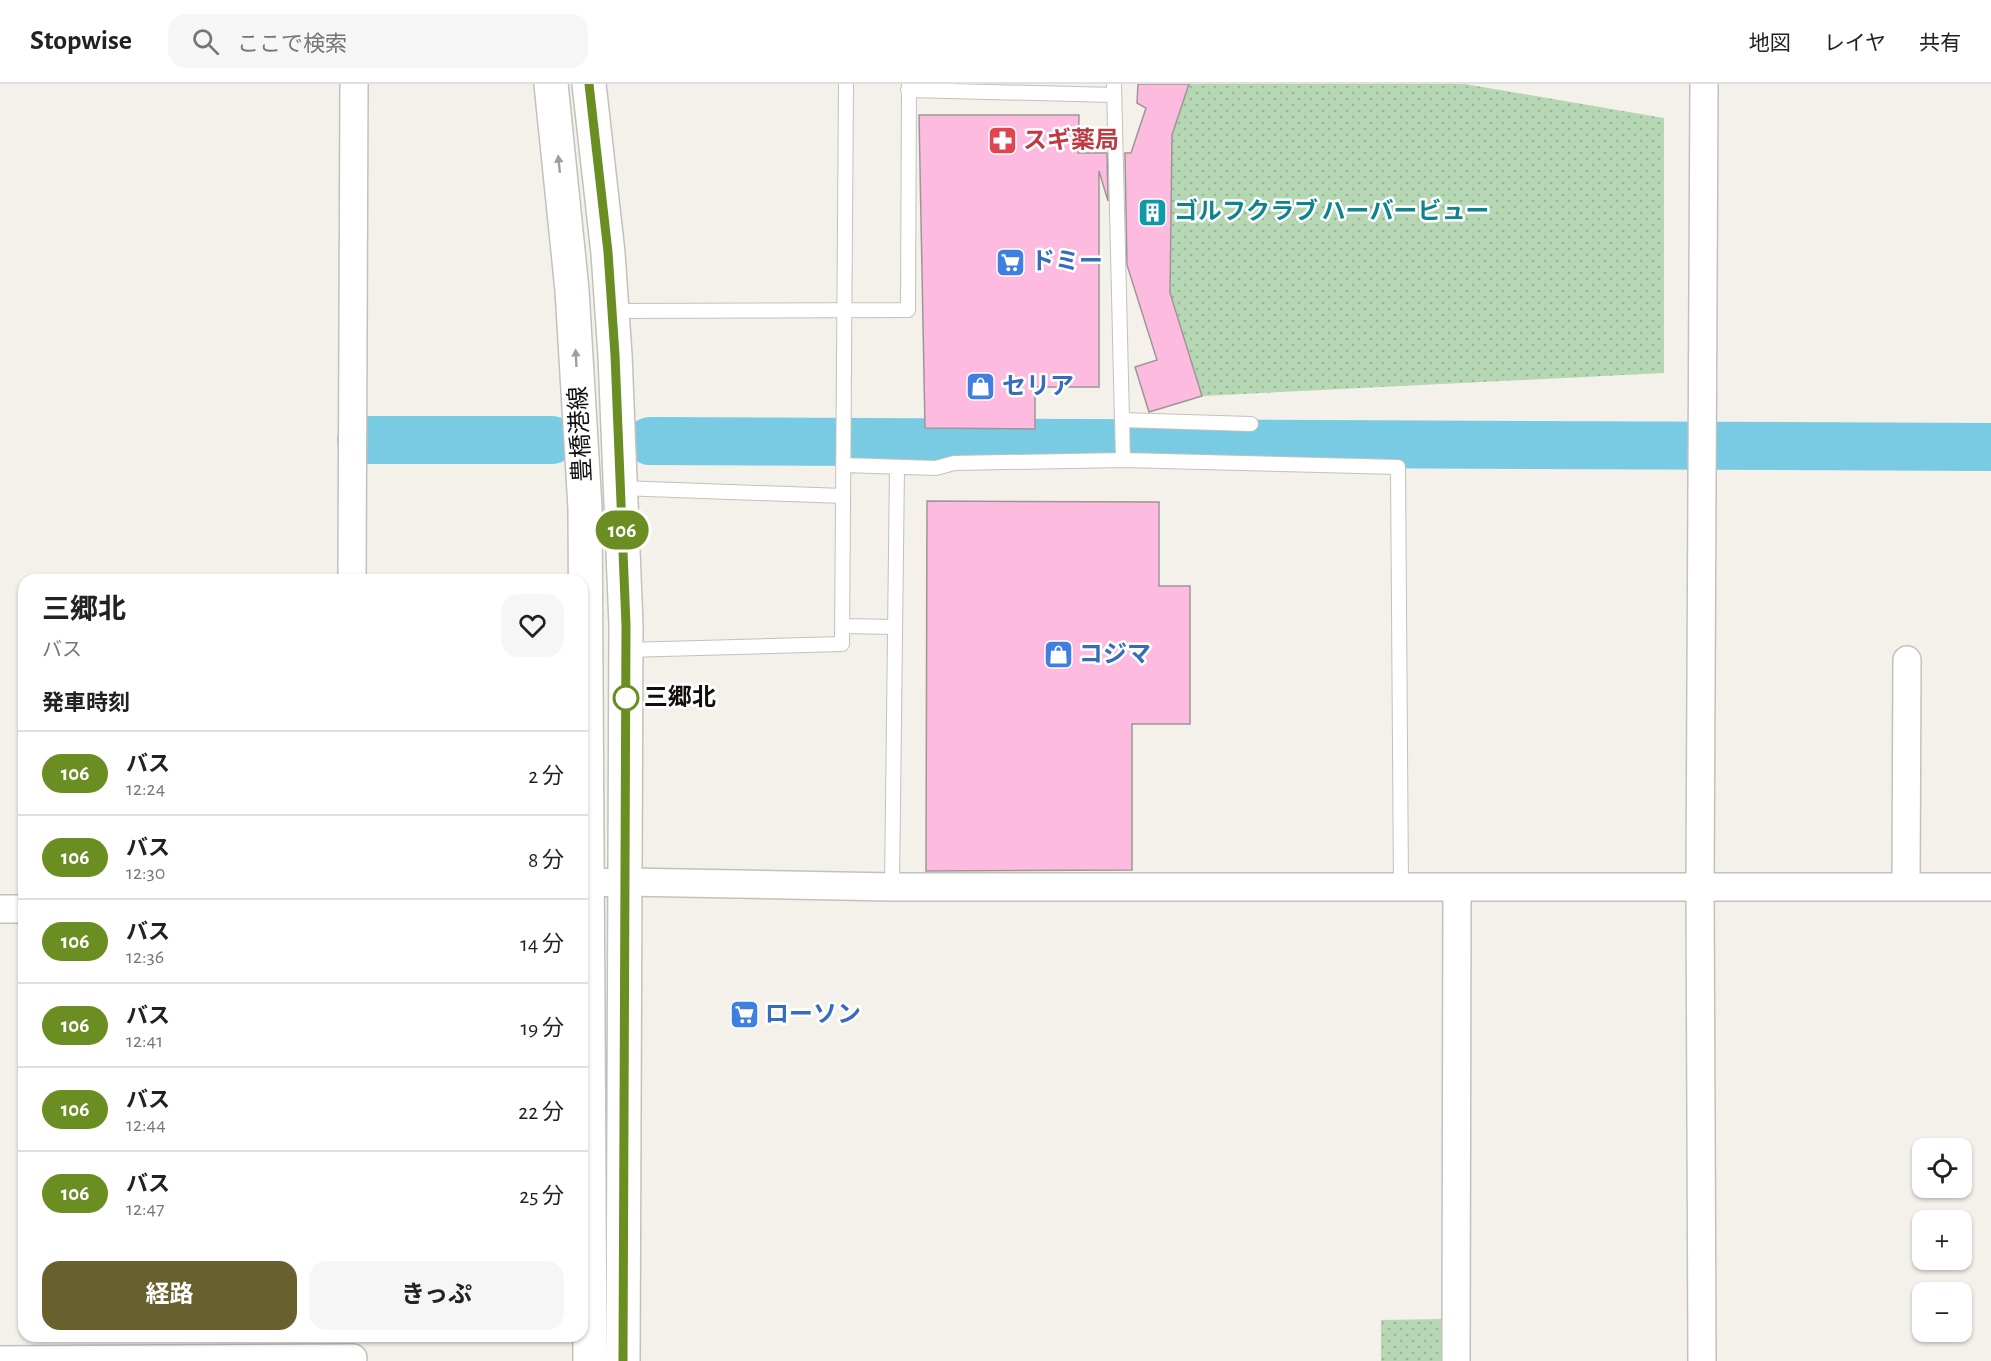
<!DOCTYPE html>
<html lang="ja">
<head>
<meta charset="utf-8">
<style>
  :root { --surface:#fff; --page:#f6f6f6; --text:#222; --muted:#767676; --line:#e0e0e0; --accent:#68602d }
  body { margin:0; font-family:"Alegreya Sans","Noto Sans JP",sans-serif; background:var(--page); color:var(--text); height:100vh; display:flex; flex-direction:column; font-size:22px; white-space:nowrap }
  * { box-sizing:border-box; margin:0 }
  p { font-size:20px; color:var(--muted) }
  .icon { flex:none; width:33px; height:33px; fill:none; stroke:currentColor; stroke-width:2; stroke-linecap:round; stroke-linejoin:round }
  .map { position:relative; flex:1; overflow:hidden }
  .side { position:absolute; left:18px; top:490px; width:570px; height:768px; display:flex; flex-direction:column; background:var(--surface); border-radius:18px; box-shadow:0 2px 4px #0004 }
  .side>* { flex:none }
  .badge { padding:0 12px; border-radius:20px; font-size:21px; line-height:39px }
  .controls { position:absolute; left:1912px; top:1054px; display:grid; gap:12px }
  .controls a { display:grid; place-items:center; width:60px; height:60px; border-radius:12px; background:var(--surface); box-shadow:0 2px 4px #0004; font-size:30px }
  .map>.badge { position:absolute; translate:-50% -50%; box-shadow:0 0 0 3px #fff }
  h2 { padding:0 24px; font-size:22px; line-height:54px }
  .round { display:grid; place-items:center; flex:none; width:63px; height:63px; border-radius:18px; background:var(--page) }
  .summary { display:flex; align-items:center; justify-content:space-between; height:102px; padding:0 24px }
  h1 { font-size:28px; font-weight:700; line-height:45px }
  .cta { display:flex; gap:12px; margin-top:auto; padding:12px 24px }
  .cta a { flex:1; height:69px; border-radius:18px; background:var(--accent); color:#fff; font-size:24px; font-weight:700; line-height:69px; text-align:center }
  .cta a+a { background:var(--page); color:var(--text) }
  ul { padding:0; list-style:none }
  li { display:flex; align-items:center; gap:18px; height:84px; padding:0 24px; border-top:2px solid var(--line) }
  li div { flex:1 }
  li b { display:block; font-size:22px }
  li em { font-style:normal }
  li .badge { min-width:66px; font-weight:700; text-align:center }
  header { display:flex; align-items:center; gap:36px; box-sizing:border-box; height:84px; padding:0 30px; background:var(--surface); border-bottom:2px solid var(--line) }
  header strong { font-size:28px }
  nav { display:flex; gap:33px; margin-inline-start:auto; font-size:21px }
  .search { width:420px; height:54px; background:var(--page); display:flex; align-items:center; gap:15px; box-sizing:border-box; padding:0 21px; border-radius:18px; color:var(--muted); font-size:22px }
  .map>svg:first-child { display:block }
  .grass { fill:url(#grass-dots) }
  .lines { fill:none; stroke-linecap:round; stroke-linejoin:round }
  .river { stroke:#78cbe2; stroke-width:48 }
  .building { fill:#fdbcdf; stroke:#9d9699; stroke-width:1.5 }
  .lane-casing { stroke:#c3c1bb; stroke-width:16 }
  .street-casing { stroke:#c3c1bb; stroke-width:30 }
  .secondary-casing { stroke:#c3c1bb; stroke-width:36 }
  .lane { stroke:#fff; stroke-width:14 }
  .street { stroke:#fff; stroke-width:27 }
  .secondary { stroke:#fff; stroke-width:33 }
  .oneway { fill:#9f9f9e }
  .line-casing { stroke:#fff; stroke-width:14 }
  .line { stroke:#6b8e23; stroke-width:9 }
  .stop-dot { fill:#fff; stroke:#6b8e23; stroke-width:3 }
  .labels { text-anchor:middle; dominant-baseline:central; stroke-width:5; stroke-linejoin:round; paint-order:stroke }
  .health-label { font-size:24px; font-weight:bold; fill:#be3a42; stroke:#fff; text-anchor:start }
  .culture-label { font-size:24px; font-weight:bold; fill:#0d838f; stroke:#fff; text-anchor:start }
  .shop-label { font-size:24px; font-weight:bold; fill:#366cbe; stroke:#fff; text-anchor:start }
  .street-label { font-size:24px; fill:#100f0d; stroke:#fff }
  .stop-label { font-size:24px; font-weight:bold; fill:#100f0d; stroke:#fff; text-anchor:start }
</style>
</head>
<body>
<header>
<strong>Stopwise</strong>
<div class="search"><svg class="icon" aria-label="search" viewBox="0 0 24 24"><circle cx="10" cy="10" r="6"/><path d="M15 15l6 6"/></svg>ここで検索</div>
<nav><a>地図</a><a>レイヤ</a><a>共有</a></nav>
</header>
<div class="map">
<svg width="1991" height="1277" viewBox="0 0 1991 1277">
  <defs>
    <pattern id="grass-dots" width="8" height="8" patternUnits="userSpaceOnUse" patternTransform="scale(1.5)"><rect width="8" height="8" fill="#b5d7b3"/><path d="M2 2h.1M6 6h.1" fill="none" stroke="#9bb799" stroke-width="1.8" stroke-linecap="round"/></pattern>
  </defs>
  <rect width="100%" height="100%" fill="#f3f1ea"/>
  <path class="grass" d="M1189,0H1465L1664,34V289L1202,312L1170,209L1172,51Z
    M1443,1235V1277H1381V1236Z"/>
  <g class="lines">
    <path class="river" d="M361,356H552
      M650,357L1991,363"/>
  </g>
  <path class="building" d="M1138,0H1189L1172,51L1170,209L1202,312L1149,328L1135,283L1157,276L1127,181L1125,69H1131L1146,24L1137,19Z
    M919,31H1079L1078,69H1107L1108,117L1099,87V303H1035V345L925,344Z
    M927,417L1159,418V502H1190V640H1132V786L926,787Z"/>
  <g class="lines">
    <defs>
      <path id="lane" d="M1114,0L1122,336L1251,340
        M908,6L1114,11
        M612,227L908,226L909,0
        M1122,336L1123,376
        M843,381L936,384L954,379L1123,376L1398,383L1401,803
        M620,404L843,412
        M843,542L895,543
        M626,566L842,560L846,0
        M892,803L897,383"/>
      <path id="street" d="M352,496L354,0
        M582,799L626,798L892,803H1991
        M1906,803L1907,576
        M0,825H24
        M0,1276L353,1274
        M1456,1277L1457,803
        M1702,1277L1700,802L1704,0"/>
      <path id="secondary" d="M551,0L572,206L585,424L590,1277
        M589,0L608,169L615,271L626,541L623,1277"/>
    </defs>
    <use href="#lane" class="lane-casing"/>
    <use href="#street" class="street-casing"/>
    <use href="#secondary" class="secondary-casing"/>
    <use href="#lane" class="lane"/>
    <use href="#street" class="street"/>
    <use href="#secondary" class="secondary"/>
  </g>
  <defs><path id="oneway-solid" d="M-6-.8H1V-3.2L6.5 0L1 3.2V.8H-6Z" transform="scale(1.5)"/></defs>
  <g class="oneway">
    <use href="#oneway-solid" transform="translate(559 80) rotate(-96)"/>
    <use href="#oneway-solid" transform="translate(576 274) rotate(-93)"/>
  </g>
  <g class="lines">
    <defs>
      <path id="line" d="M589,0L608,168L615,271L626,541L623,1277"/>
    </defs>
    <use href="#line" class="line-casing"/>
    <use href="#line" class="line"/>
  </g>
  <defs>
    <symbol id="pharmacy-square" viewBox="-11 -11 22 22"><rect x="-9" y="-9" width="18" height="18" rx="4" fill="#e0444e" stroke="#fff"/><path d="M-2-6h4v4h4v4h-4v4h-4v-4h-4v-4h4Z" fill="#fff"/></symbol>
    <symbol id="building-square" viewBox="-11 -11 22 22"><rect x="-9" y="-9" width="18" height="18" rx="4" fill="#0f9aa8" stroke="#fff"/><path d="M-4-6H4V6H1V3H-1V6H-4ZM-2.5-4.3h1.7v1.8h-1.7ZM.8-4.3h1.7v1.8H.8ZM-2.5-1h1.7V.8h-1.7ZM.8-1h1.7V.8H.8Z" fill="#fff"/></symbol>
    <symbol id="supermarket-square" viewBox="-11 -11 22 22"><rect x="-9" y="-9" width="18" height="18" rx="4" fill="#3f7fe0" stroke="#fff"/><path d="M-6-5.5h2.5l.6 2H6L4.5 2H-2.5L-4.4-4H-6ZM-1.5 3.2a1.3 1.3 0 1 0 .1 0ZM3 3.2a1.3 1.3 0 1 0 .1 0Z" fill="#fff"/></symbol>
    <symbol id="shop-square" viewBox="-11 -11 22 22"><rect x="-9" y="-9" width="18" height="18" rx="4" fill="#3f7fe0" stroke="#fff"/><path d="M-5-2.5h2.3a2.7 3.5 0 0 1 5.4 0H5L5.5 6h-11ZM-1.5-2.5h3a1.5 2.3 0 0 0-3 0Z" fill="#fff"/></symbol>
  </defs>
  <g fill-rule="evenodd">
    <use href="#pharmacy-square" x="986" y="40" width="33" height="33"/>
    <use href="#building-square" x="1136" y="112" width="33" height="33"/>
    <use href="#supermarket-square" x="994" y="162" width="33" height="33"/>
    <use href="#shop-square" x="964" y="286" width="33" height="33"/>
    <use href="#shop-square" x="1042" y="554" width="33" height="33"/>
    <use href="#supermarket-square" x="728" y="914" width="33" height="33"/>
  </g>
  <circle class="stop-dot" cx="626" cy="614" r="12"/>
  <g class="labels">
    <g class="health-label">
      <text x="1023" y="57">スギ薬局</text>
    </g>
    <g class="culture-label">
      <text x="1174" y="128">ゴルフクラブ ハーバービュー</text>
    </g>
    <g class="shop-label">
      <text x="1031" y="178">ドミー</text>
      <text x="1002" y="303">セリア</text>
      <text x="1079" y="571">コジマ</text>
      <text x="765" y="931">ローソン</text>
    </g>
    <g class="street-label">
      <text transform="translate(581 350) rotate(-93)">豊橋港線</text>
    </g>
    <g class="stop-label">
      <text x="644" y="614">三郷北</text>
    </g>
  </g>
</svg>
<div class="controls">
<a><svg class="icon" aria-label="locate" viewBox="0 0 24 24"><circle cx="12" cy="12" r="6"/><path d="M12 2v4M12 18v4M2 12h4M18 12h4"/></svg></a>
<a>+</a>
<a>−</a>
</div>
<b class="badge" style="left:622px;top:446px;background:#6b8e23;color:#fff">106</b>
<section class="side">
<div class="summary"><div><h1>三郷北</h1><p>バス</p></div><a class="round"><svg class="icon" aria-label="heart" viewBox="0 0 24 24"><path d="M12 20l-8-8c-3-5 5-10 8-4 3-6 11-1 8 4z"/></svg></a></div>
<h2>発車時刻</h2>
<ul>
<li><span class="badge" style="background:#6b8e23;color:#fff">106</span><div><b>バス</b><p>12:24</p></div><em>2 分</em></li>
<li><span class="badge" style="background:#6b8e23;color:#fff">106</span><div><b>バス</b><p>12:30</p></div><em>8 分</em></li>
<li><span class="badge" style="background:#6b8e23;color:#fff">106</span><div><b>バス</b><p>12:36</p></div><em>14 分</em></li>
<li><span class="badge" style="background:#6b8e23;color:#fff">106</span><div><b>バス</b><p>12:41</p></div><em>19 分</em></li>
<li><span class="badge" style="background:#6b8e23;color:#fff">106</span><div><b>バス</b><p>12:44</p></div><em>22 分</em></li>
<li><span class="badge" style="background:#6b8e23;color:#fff">106</span><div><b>バス</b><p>12:47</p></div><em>25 分</em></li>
</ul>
<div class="cta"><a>経路</a><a>きっぷ</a></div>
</section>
</div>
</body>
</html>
